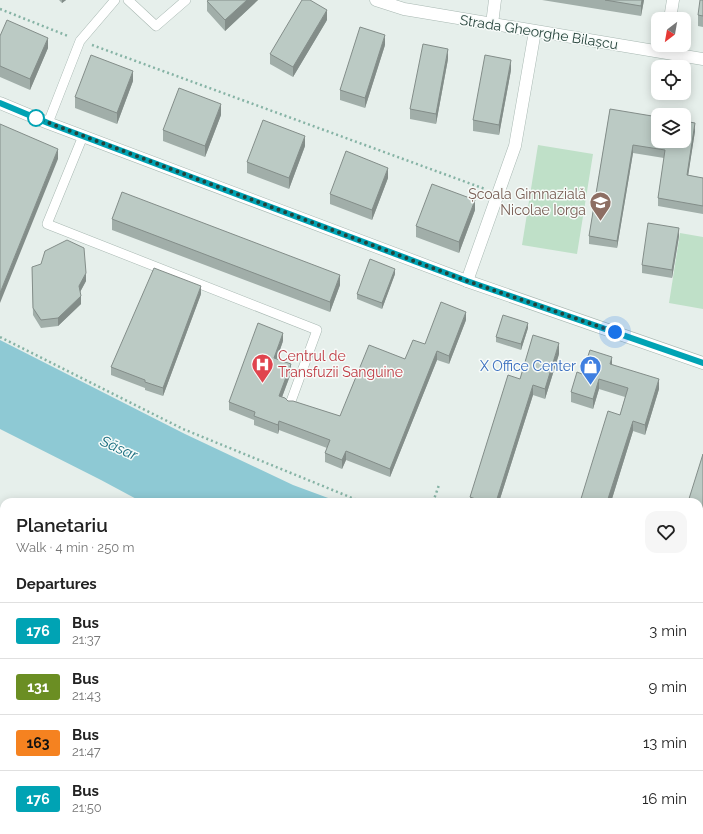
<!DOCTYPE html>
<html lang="en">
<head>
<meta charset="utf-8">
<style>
  :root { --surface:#fff; --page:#f6f6f6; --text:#222; --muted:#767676; --line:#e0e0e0 }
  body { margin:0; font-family:Raleway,sans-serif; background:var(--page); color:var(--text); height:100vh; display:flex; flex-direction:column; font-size:15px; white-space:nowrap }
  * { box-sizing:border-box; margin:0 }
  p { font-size:13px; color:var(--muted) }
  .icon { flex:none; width:22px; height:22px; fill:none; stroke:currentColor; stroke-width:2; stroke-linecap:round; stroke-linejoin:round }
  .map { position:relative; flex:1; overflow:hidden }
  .details { position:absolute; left:0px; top:498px; width:703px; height:336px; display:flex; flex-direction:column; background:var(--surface); border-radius:12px 12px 0 0; box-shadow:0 2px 10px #0003 }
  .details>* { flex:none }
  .badge { padding:0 8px; border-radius:3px; font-size:14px; line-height:26px }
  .needle { width:26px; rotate:211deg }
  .fabs { position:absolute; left:651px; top:12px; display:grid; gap:8px }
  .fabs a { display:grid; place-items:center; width:40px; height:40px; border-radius:8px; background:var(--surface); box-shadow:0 2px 10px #0003; font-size:20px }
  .you { position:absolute; width:20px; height:20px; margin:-10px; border:3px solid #fff; border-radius:50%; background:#1a73e8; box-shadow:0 0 0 6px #1a73e833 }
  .map>.badge { position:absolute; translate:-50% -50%; box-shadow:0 0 0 2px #fff }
  h2 { padding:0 16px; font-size:15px; line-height:36px }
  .round { display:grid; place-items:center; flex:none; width:42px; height:42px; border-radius:12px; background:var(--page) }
  .head { display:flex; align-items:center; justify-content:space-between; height:68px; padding:0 16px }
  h1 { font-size:19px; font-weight:600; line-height:30px }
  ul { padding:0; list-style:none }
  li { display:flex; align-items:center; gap:12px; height:56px; padding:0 16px; border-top:1px solid var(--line) }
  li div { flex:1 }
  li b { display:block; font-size:15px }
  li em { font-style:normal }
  li .badge { min-width:44px; font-weight:700; text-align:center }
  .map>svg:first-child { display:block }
  .green { fill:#bfe0c8 }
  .water { fill:#8ec9d4 }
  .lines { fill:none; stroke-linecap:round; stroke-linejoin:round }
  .service-casing { stroke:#a8b8b2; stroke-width:10 }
  .minor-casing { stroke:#a8b8b2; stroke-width:13 }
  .tertiary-casing { stroke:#a8b8b2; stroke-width:13 }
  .primary-casing { stroke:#c2cac8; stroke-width:13 }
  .path { stroke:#86b3a5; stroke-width:2.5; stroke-dasharray:2 3; stroke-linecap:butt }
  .service { stroke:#fff; stroke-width:9 }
  .minor { stroke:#fff; stroke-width:12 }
  .tertiary { stroke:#fff; stroke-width:12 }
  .primary { stroke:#6aa596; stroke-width:12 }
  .wall { fill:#a1aea9 }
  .shaded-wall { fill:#838d89 }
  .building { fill:#bbcac4; stroke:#838d89 }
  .line-casing { stroke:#fff; stroke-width:9 }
  .line { stroke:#00a3b4; stroke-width:6 }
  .walk { stroke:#24423a; stroke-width:4; stroke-dasharray:0 7.2 }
  .stop-dot { fill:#fff; stroke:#00a3b4; stroke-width:2 }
  .labels { text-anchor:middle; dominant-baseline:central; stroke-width:3; stroke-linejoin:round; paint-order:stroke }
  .street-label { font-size:14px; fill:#24423a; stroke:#f7fbf9 }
  .education-label { font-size:14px; fill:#785e54; stroke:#f7fbf9; text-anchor:end }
  .health-label { font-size:14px; fill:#be3a42; stroke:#f7fbf9; text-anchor:start }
  .shop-label { font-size:14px; fill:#366cbe; stroke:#f7fbf9; text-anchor:end }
  .water-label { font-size:15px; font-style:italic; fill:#1c6f80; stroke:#f7fbf9 }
</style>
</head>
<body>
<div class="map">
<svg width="703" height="834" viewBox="0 0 703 834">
  <rect width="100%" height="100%" fill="#e6efeb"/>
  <path class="green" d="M538,145L593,154L577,254L522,245Z
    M680,233L703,237V309L669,303Z"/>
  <path class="water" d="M0,340L185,434L293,485L339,502H142L101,480L0,429Z
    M699,632L703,633V717L699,715Z"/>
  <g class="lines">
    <defs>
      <path id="service" d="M128,0L156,26L186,0
        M48,123L80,41L115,0
        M83,136L47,224L317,330L290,404"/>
      <path id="minor" d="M376,0L404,9L703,59
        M670,19L673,0
        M492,24L495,0
        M467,281L515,146L535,31
        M0,556L4,549
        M105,834L107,830"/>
      <path id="tertiary" d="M0,103L48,123L467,281L703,363
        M0,665L4,667
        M337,830L345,834"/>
      <path id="primary" d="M0,518L4,519
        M699,802L703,803"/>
    </defs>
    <use href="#service" class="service-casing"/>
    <use href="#minor" class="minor-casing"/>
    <use href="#tertiary" class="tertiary-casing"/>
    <use href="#primary" class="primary-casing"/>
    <path class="path" d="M0,9L68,36
      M92,45L485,189
      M0,337L183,429L362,502
      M433,502L439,485
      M699,595L703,594
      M699,626L703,628
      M699,828L703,830
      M691,834L693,830"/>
    <use href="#service" class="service"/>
    <use href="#minor" class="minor"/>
    <use href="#tertiary" class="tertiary"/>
    <use href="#primary" class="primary"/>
  </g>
  <path class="wall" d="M59,0H66L62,3Z
    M209,0H258L225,31L207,11V1Z
    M542,0H644L641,16Z
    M703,0V27L698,26V15Z
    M327,20L293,77L270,64V54Z
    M0,36L48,48L30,90L0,77Z
    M385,45L365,108L340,100V90Z
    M448,59L436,124L410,119V109Z
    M511,70L499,135L473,131V120Z
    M133,81L117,124L75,108V97Z
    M610,109L695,131L688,175L703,178V214L658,206V198L664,158L633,153L617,248L589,244V236Z
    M221,115L205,157L163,141V130Z
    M305,146L289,189L247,173V162Z
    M388,178L372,220L330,204V194Z
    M475,210L459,253L416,237V226Z
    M112,219L340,285L330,312L112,230Z
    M679,236L672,278L642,273V265Z
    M32,267L86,281L80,292L81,304L58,326L41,328L33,315Z
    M395,274L382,309L357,299V294Z
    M201,294L163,396L145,390V388L111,375V367Z
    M466,320L449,364L437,360L390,477L346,460L342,469L325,462V453L327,448L279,430L278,434L254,425V420L229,410V402L283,341L277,359L291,373L282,397L288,401L340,416L405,359L425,344Z
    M528,328L521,350L496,342V337Z
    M559,354L545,399L533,395L499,502H470V497L520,379Z
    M612,365L659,389L645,435L633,431L611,502H580L620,415L625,397L599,389L593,409L571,402V392L582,374Z
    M0,696L4,698V741L0,739Z
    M165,830H183L181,834H173Z
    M446,830H531L539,834H454Z"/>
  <path class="shaded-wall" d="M62,0H66L62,3Z
    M247,0H258L225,31V20Z
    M642,0H644L641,16V6Z
    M327,10V20L293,77V67Z
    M385,35V45L365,108V98Z
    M48,38V48L30,90V79Z
    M448,49V59L436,124V114Z
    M511,60V70L499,135V125Z
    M133,71V81L117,124V113Z
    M221,104V115L205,157V146Z
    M695,123V131L687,183V175Z
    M305,136V146L289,189V178Z
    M633,145V153L617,248V241Z
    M58,149V159L0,303V293Z
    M388,168V178L372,220V210Z
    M475,200V210L459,253V242Z
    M679,228V236L672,278V270Z
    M395,269V274L382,309V303Z
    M86,273V281L79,294V286Z
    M340,275V285L330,312V302Z
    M201,286V294L163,396V388Z
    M81,296V304L58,326V318Z
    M466,312V320L449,364V356Z
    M528,323V328L521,350V344Z
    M283,333V341L274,366V358Z
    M559,343V354L545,399V389Z
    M437,351V360L390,477V469Z
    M612,357V367L610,364Z
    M291,364V373L279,405V396Z
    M599,379V389L593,409V399Z
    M659,379V389L645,435V425Z
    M533,385V395L499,502H496Z
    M279,421V430L278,434V425Z
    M633,421V431L611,502H607Z
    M346,451V460L342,469V460Z
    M703,543V553L699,566V555Z
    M14,830H18L16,834H12Z
    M70,830H77L75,834H68Z
    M179,830H183L181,834H179Z"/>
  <path class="building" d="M209,0H247L225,20L207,1Z
    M302,0H310L327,10L293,67L270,54Z
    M605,0H642L641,6Z
    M700,0H703V16L698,15Z
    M7,20L48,38L30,79L0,66V36Z
    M360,27L385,35L365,98L340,90Z
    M423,44L448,49L436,114L410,109Z
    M91,55L133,71L117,113L75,97Z
    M485,55L511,60L499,125L473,120Z
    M179,88L221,104L205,146L163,130Z
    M610,109L658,117V141H684V121L695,123L687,175L703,178V206L658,198L665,150L633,145L617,241L589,236Z
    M263,120L305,136L289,178L247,162Z
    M0,124L58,149L0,293Z
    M346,151L388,168L372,210L330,194Z
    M432,184L475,200L459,242L416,226Z
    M122,192L340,275L330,302L112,219Z
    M648,223L679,228L672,270L642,265Z
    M67,240L84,248L86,273L79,286L81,296L58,318L41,320L33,308L32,267L41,264L45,251Z
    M370,259L395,269L382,303L357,294Z
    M154,268L201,286L163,388L145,382V380L111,367Z
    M441,302L466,312L449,356L437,351L390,469L346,451L342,460L325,453L330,440L279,421L278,425L254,416L255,412L229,402L258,323L283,333L274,358L291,364L279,396L285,398L288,401H293L340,416L369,345L405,359L413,340L425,344Z
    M503,315L528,323L521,344L496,337Z
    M533,335L559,343L545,389L533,385L496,502H484L470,497L508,375L520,379Z
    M590,350L612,357L610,364L659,379L645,425L633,421L607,502H580L608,411L620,415L628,388L599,379L593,399L571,392L577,372L582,374Z
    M703,454V543L699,555V502H688Z
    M0,696L4,698V727L0,725Z
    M0,780L4,782V830H14L12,834H0Z
    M41,830H70L68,834H39Z
    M218,830H270L278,834H220L217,832Z
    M475,830H531L539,834H483Z"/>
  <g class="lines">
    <defs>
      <path id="line" d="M0,103L48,123L467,281L703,363"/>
    </defs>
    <use href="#line" class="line-casing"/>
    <use href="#line" class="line"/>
    <path class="walk" d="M36,118L467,281L615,332"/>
  </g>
  <defs>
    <symbol id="school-pin" viewBox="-11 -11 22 30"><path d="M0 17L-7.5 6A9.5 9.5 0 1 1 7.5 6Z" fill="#8d6e63" stroke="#f7fbf9"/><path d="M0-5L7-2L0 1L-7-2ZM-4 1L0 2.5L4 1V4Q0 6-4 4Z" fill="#fff"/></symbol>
    <symbol id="hospital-pin" viewBox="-11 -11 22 30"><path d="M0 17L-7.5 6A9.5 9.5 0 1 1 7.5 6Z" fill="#e0444e" stroke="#f7fbf9"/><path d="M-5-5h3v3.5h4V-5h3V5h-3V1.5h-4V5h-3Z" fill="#fff"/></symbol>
    <symbol id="shop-pin" viewBox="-11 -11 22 30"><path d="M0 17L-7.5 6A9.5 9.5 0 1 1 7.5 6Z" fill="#3f7fe0" stroke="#f7fbf9"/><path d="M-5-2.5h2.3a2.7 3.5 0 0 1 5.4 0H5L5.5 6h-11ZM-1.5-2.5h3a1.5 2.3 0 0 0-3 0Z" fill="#fff"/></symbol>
  </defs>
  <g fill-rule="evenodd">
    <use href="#school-pin" x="588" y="190" width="25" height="34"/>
    <use href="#hospital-pin" x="250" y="352" width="25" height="34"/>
    <use href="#shop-pin" x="578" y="354" width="25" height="34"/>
  </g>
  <circle class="stop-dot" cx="36" cy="118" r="8"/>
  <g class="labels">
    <g class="street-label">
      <text transform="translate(539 32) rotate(9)">Strada Gheorghe Bilașcu</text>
    </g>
    <g class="education-label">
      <text x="586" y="194">Școala Gimnazială<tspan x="586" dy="16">Nicolae Iorga</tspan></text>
    </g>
    <g class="health-label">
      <text x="278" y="356">Centrul de<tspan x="278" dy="16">Transfuzii Sanguine</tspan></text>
    </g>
    <g class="shop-label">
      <text x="576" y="366">X Office Center</text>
    </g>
    <g class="water-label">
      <text transform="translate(119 448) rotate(24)">Săsar</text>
    </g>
  </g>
</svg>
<div class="fabs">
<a><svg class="needle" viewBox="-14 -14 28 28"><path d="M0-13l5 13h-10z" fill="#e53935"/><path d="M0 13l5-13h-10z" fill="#767676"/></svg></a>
<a><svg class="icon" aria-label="locate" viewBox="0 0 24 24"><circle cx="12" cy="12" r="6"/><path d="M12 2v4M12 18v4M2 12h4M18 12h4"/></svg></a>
<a><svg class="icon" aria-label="layers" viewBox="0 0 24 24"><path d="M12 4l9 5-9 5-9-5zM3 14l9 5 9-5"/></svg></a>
</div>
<div class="you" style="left:615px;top:332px"></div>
<section class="details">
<div class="head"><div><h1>Planetariu</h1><p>Walk · 4 min · 250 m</p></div><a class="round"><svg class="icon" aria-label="heart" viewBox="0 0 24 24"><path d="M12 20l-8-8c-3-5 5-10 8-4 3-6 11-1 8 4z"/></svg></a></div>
<h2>Departures</h2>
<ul>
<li><span class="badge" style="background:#00a3b4;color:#fff">176</span><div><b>Bus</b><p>21:37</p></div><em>3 min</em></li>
<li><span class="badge" style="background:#6b8e23;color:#fff">131</span><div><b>Bus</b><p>21:43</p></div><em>9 min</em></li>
<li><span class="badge" style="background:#f58220;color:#111">163</span><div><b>Bus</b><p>21:47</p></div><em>13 min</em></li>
<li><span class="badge" style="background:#00a3b4;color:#fff">176</span><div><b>Bus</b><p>21:50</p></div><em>16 min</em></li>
</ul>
</section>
</div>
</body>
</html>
